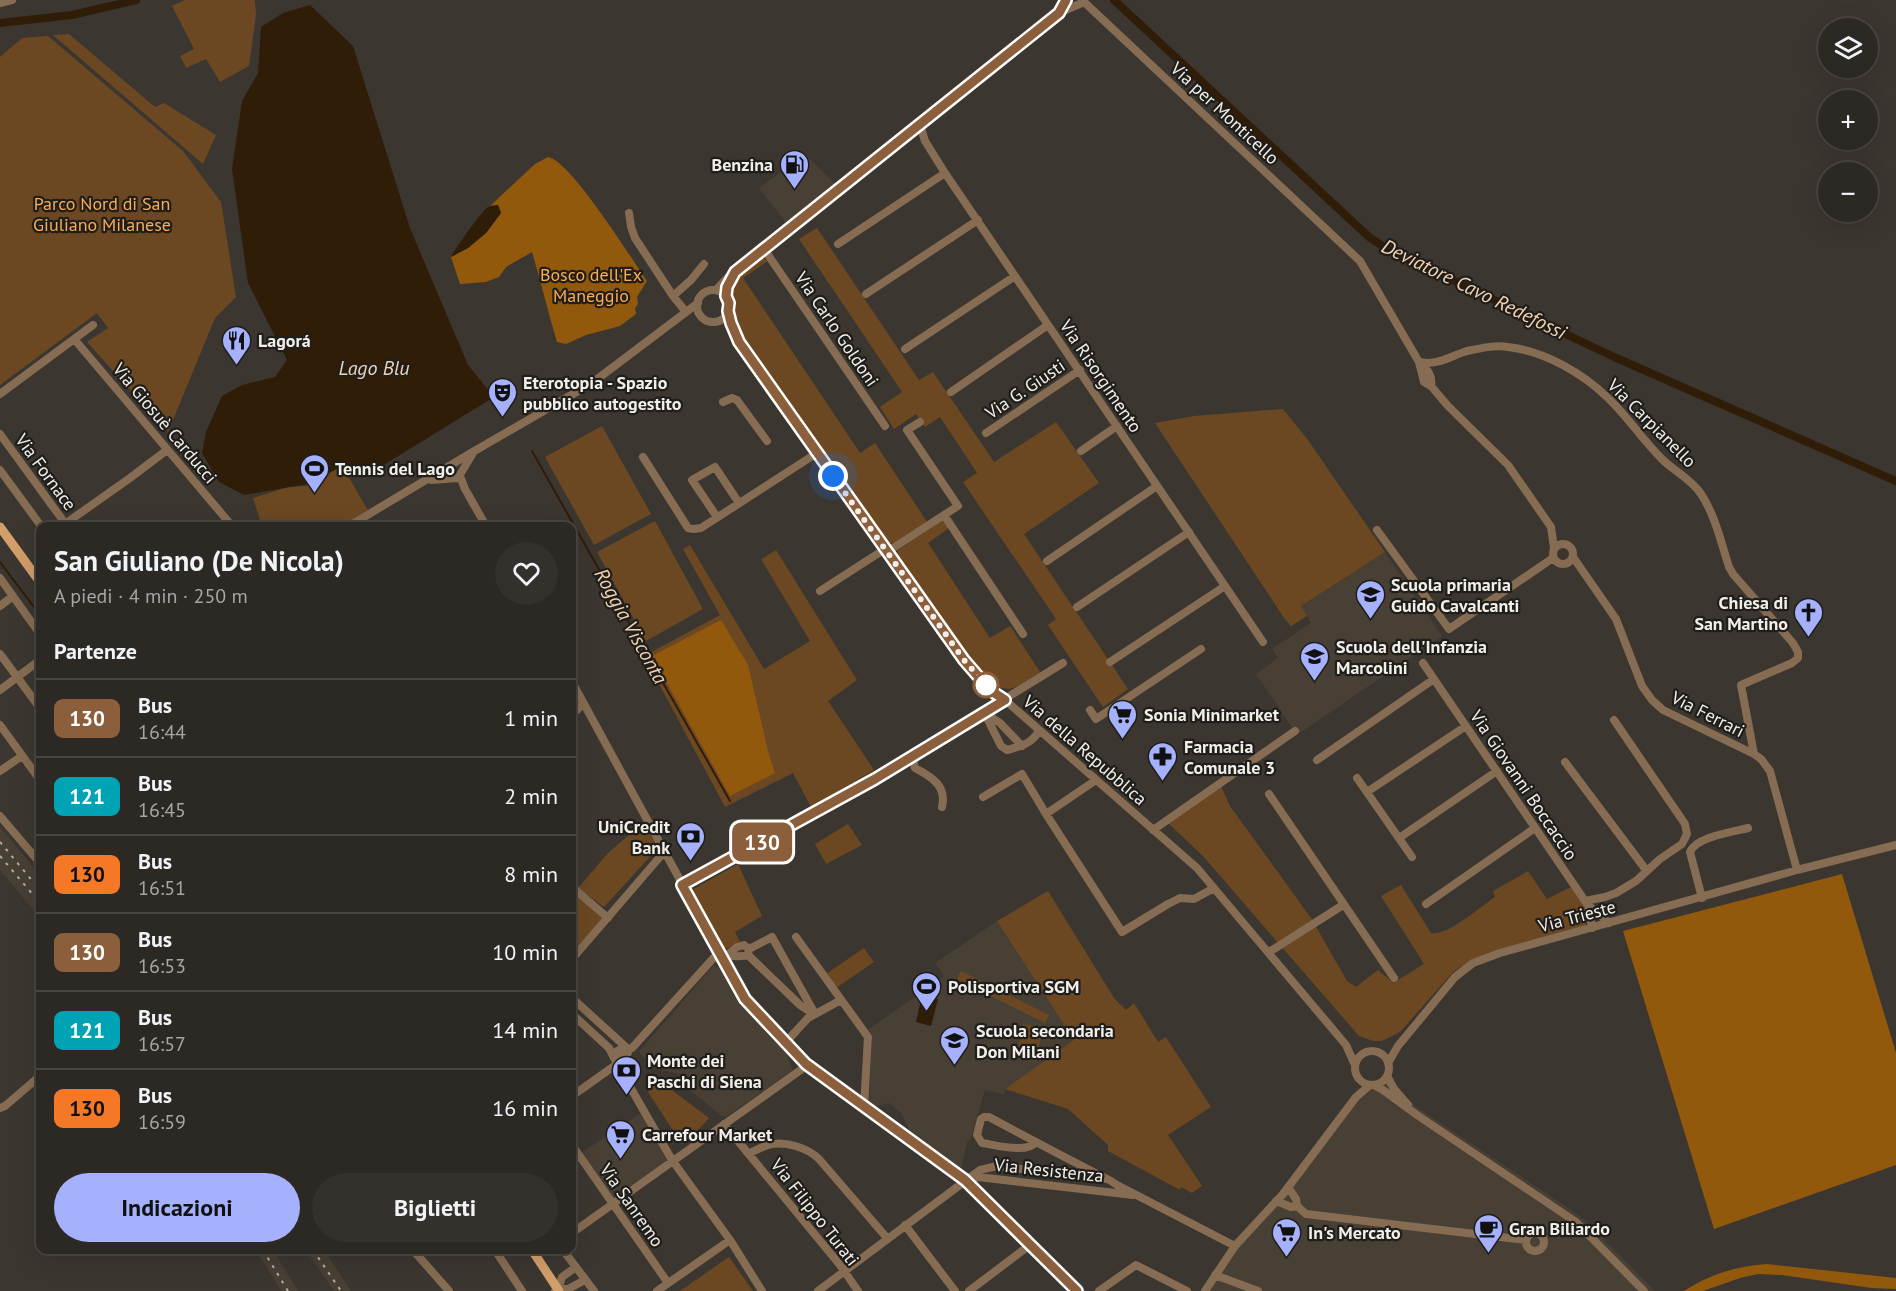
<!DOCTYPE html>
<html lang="it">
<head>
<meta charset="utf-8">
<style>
  :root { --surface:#2c2824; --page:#34302c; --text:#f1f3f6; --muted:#a6a6a6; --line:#484441; --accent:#a5b1fc }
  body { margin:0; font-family:"PT Sans",sans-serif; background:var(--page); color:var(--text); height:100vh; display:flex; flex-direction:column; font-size:22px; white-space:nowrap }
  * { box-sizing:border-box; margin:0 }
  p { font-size:20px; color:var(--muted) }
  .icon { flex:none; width:33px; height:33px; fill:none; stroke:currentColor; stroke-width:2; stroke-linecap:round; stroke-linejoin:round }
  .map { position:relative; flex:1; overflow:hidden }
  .side { position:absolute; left:36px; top:522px; width:540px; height:732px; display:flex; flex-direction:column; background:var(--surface); border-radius:12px; box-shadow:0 6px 24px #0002,0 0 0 2px var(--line) }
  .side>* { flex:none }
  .badge { padding:0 12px; border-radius:9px; font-size:21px; line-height:39px }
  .tools { position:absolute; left:1818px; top:18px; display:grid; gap:12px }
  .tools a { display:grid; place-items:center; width:60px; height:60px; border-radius:50%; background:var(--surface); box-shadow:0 6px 24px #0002,0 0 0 2px var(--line); font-size:30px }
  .you { position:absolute; width:30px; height:30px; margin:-15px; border:4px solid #fff; border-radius:50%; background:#1a73e8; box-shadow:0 0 0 9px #1a73e833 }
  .map>.badge { position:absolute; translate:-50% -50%; box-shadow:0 0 0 3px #fff }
  h2 { padding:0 18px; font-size:22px; line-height:54px }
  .round { display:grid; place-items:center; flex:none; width:63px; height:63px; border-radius:32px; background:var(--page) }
  .head { display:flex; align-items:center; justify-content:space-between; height:102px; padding:0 18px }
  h1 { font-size:28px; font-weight:600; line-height:45px }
  .button { display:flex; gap:12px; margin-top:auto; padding:12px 18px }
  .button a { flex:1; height:69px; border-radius:36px; background:var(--accent); color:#111; font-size:24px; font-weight:600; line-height:69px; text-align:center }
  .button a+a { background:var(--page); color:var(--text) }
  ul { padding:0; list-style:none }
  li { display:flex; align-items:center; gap:18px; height:78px; padding:0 18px; border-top:2px solid var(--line) }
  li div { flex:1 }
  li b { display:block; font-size:22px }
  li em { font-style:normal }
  li .badge { min-width:66px; font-weight:700; text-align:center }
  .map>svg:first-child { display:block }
  .built { fill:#483f35 }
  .green { fill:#6b4822 }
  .forest { fill:#92590d }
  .water { fill:#301d08 }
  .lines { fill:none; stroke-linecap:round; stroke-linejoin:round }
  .stream { stroke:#301d08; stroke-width:2 }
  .canal { stroke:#301d08; stroke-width:8 }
  .minor { stroke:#856c52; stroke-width:8 }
  .major { stroke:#d29e69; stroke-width:9 }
  .rail { stroke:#b0aca7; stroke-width:2; stroke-dasharray:3 6; stroke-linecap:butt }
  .line-casing { stroke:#fff; stroke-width:14 }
  .line { stroke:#8b5e3c; stroke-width:9 }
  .walk { stroke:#f2efeb; stroke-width:6; stroke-dasharray:0 10.8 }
  .stop-dot { fill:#fff; stroke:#8b5e3c; stroke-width:3 }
  .labels { text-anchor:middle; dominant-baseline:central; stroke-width:4.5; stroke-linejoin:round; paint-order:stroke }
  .street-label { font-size:18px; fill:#f2efeb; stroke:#201e1b }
  .poi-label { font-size:18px; font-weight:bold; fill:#f2efeb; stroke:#201e1b; text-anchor:start }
  .park-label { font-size:18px; fill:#fcac53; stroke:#201e1b }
  .water-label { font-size:20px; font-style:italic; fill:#f4d3b3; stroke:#201e1b }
</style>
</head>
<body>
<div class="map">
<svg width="1896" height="1291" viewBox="0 0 1896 1291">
  <rect width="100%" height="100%" fill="#3b3630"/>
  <path class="built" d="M805,154L835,184L786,223L759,188Z
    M1385,552L1442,636L1297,735L1256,674L1278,658L1272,649L1311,623L1301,606Z
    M0,827L40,875V918L0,870Z
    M997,921L1075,1040L1005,1089L1004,1095L985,1090L970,1141H967L961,1170L912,1135L901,1113L889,1103L873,1107L869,1104L872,1038L866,1031L944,976L935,963Z
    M713,966L721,967L738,1000L788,1053L790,1065L793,1070L726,1117L722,1116L682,1084V1075L659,1069L644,1058L639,1052Z
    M1390,1076L1405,1098L1424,1112L1573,1211L1588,1223L1655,1291H1207L1237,1247L1357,1100L1371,1088L1382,1085Z
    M641,1113L669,1159L613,1199L581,1153Z
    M256,1250H273L298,1291H281Z
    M306,1250H324L351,1291H334Z"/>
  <path class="green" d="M185,0H255L256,15L249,66L220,82L206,59L186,68L180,56L194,49L172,6Z
    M69,34L155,107L164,103L216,135L203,164L53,35Z
    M48,36L183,151L221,202L236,297L215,318L168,432L87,342L108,328L97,313L0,385V57L22,38Z
    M817,228L919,380L933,372L994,462L1056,422L1099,483L1024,534L1128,689L1103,707L1048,625L1056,619L963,482L977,473L940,417L925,427L916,414L894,429L880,407L902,392L799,239Z
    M763,258L768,261L743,278L860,453L875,443L927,522L894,544L889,543L884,539L739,330C735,321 734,315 734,306C734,301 732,297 731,292C730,277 750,261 763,258Z
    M1283,409L1308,440L1385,552L1301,606L1307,616L1291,626L1284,618L1155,423L1194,416Z
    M602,426L651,514L594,545L545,457Z
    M342,466L368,510L342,526H262L253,498L288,487L306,486Z
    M943,520L949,528L928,543L990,638L1010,626L1040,672L1018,686L1010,689L1001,688L992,684L966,654L896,557L898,550Z
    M655,521L703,609L646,641L597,552Z
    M690,545L764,669L810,641L761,559L776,550L857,680L828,701L874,770L811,807L793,773L725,807L644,656L720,615L683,549Z
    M1221,786L1230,806L1311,918L1347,981L1356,987L1378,970L1393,983L1424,964L1381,896L1401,885L1431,933C1448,936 1480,907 1495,897L1493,891L1528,871L1547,899L1571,887L1584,906L1586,925L1472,959L1453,972L1400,1032L1382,1041H1373L1359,1036L1202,855L1168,823Z
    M643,823L658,848L604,907L578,888L608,853Z
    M848,824L862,845L826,864L815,844Z
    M738,864L762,916L735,932L740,942L724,950L692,890Z
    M572,890L603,919L576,948L572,943Z
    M1048,891L1114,998L1126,1010L1134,1003L1158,1042L1166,1037L1211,1107L1168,1135L1202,1186L1192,1193L1181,1187L1180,1190L1108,1151V1145L1068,1109L1005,1089L1074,1040L997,921Z
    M864,948L874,962L836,988L826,974Z
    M961,971L1049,1015L1045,1023L957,979Z
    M1023,1024L1043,1028L1036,1062L1016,1057Z
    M656,1078L709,1118L694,1135L682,1144L648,1092Z
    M729,1257L753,1291H680Z"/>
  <path class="forest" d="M548,157C571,161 631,258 647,281L637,297L638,304L635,308L636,314L620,326L586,335L566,344L557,342C548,312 541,282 532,252L506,267L499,277L486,282L460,284L451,257L468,248L486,233L501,213L498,205L490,206L535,164Z
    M721,620L748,665L769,755L775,773L730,796L652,656Z
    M1842,874L1896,1053V1165L1714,1229L1623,931Z
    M1767,1264L1896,1278V1289L1871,1288L1782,1275L1758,1274L1740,1278L1703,1291H1684C1710,1274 1737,1266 1767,1264Z"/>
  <path class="water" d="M310,5L353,46L410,228L468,365L494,397L382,466L344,465L308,484L244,495L219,482L202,453L206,432L222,396L242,385L275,377L287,360L248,283L232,169L242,101L258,73L261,27L283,13Z
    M498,205L501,213L486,233L468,248L451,257C454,250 482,211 488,207C492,205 493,206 498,205Z
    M922,995L938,999L931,1026L916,1022Z"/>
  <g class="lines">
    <path class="stream" d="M532,451L730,801
      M0,562L40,615"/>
    <path class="canal" d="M1114,0L1369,237L1387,249L1614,357L1896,481
      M0,23L72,15L136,0"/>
    <path class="minor" d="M1082,0L1360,261L1419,362L1424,382L1431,386L1448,406L1508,465L1551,527L1554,548
      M0,3L12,0
      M1059,13L1066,0
      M920,125L925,141L945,173L1263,642
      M629,213L631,227L635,238L673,296L686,312
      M838,244L945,173
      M764,249L885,426
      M716,290L728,277L1059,13L1084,2
      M697 306a16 16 0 1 1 32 0a16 16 0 1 1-32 0Z
      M866,294L978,220
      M673,296L691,280L704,264
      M728,311L732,328L739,342L964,660L990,690L1005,700L1197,868L1346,1045L1355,1065
      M75,340L232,526
      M905,349L1015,276
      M1419,362C1437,366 1451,356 1467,351C1481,348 1495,345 1508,347C1544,351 1583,373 1609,399C1629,418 1644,442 1664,461C1676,472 1692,480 1701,494C1715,515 1721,542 1729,567L1733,574L1793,643L1798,652V658L1792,663L1741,685L1754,754
      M1419,362C1427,369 1433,375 1431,386
      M951,392L1048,325
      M0,394L93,325
      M723,402L732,398L737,400L767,441
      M986,433L1080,370
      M0,434L67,526
      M1081,451L1117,426
      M643,457L688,528L694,529L701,528L817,453
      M0,470L41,526
      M460,476L465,489L486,526
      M431,480L458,478L473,453
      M944,515L1023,634
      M717,517L692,480L715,467L739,503
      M62,526L130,478L167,450
      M349,526L471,453L592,383L698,303
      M1377,530L1449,629L1553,558
      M1553 554a10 10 0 1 1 20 0a10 10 0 1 1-20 0Z
      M887,552L958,506L907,430L920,422
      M1573,557L1616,619L1642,686L1652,700L1663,710L1754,754L1761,759L1770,771L1797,870
      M1047,561L1157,486
      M0,578L40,634
      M820,591L885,549
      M0,606L13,596
      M1077,607L1189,532
      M0,654L40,708
      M1110,662L1225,586
      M1423,663L1585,901L1588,905L1592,928
      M572,682L745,999L806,1064L965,1180L1077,1291
      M0,690L40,660
      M1090,710L1096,719L1201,649
      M984,712L1001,746L1007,750C1019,747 1034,743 1039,730
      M985,713L1000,723L1022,746
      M572,715L583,704
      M0,725L40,780
      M912,756L915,768C932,777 947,786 942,807
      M1317,760L1434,679
      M1565,762L1646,870
      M0,771L22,756
      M1357,778L1412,857
      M1367,792L1466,726
      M1269,794L1394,978
      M983,797L1022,774L1046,814L1122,932L1168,904L1180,898L1194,899L1214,888
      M1046,814L1096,780
      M0,816L40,863
      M1153,830L1295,731
      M1399,838L1497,771
      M682,885L875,779L1063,663
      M572,887L608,918
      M1702,898L1690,852C1696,837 1732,832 1748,828
      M1585,901L1605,897L1616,893L1636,881L1660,859L1682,844L1687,834L1685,824L1614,720
      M1426,904L1535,828
      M1588,905L1609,923
      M796,937L868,1037L864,1107
      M749,949L772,937L815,1014
      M1269,952L1343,905
      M748,955L800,1005L812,1013
      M722,958C731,954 740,958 748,955L749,949L744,945L737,947L726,956
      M572,959L665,851
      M572,998L628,1049L632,1048L719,952
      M572,1014L609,1048L617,1064L672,1160L730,1240L762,1291
      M786,1042L808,1018L841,1000
      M621,1049H628V1053L621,1058L614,1056L617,1051Z
      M1355 1068a17 17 0 1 1 34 0a17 17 0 1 1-34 0Z
      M1388,1063L1398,1046L1455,977L1473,963L1500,953L1797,870L1896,845
      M1387,1076L1394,1089L1408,1105
      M1374,1085L1383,1090L1417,1115L1576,1222L1644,1291
      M572,1096L617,1064
      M0,1108L5,1106L40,1076
      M724,1124L840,1265L858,1291
      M1036,1142C1027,1154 996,1145 982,1143L977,1135L981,1119L984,1117H989C1030,1139 1070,1160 1111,1181L1117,1185L1235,1246
      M572,1145L668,1283
      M750,1153C756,1150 762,1147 768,1145C784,1140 808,1148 819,1159L887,1238
      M966,1180L978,1177L1133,1195
      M1288,1187L1296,1199L1297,1206
      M1276,1201L1291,1207L1297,1206
      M1297,1206L1306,1214L1526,1240
      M905,1225L955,1291
      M572,1233L802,1069L806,1064
      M1526 1242a9 9 0 1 1 18 0a9 9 0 1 1-18 0Z
      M413,1250L449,1291
      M495,1250L522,1291
      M563,1250L594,1291
      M1215,1275L1258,1291
      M558,1289H568L585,1280
      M555,1291L558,1289L562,1277L576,1267
      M657,1291L730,1240
      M818,1291L980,1170L997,1166L1102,1179
      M969,1291L1030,1245
      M1099,1291L1136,1265L1187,1291
      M1205,1291L1235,1246L1283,1194L1356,1097L1370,1085"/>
    <path class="major" d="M0,527L40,582
      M532,1250L559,1291"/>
    <path class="rail" d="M0,842L40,890
      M0,856L40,903
      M263,1250L288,1291
      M313,1250L341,1291"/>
  </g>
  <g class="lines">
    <defs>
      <path id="line" d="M1066,0L1059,13L735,272L727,287L726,296L729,303L728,311L731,323L739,342L964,660L990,690L1005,700L875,779L682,885L745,999L806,1064L965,1180L1077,1291"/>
    </defs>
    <use href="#line" class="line-casing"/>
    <use href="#line" class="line"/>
    <path class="walk" d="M833,476L964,660L986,685"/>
  </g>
  <defs>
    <symbol id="fuel-pin" viewBox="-11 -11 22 30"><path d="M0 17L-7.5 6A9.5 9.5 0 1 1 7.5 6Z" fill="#a5b1fc" stroke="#201e1b"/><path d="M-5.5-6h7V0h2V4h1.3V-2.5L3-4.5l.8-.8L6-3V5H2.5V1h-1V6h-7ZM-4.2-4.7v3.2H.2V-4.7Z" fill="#111"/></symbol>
    <symbol id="restaurant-pin" viewBox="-11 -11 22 30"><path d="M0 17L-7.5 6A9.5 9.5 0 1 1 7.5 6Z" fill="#a5b1fc" stroke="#201e1b"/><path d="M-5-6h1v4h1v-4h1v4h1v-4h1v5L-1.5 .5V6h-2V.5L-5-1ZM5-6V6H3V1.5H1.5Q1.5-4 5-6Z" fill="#111"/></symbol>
    <symbol id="theatre-pin" viewBox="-11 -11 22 30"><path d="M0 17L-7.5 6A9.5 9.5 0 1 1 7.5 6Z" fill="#a5b1fc" stroke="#201e1b"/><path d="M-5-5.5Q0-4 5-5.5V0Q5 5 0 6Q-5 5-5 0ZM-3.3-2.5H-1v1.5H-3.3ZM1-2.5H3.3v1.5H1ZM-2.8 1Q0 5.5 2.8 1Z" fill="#111"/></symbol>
    <symbol id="stadium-pin" viewBox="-11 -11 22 30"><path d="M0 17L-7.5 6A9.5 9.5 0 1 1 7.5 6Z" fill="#a5b1fc" stroke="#201e1b"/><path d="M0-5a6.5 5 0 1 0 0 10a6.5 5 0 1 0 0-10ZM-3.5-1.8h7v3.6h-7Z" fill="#111"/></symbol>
    <symbol id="school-pin" viewBox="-11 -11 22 30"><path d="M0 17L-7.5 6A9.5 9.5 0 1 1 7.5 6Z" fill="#a5b1fc" stroke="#201e1b"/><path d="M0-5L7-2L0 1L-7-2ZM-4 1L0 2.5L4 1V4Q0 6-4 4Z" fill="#111"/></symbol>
    <symbol id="church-pin" viewBox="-11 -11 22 30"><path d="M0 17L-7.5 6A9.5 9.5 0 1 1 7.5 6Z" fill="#a5b1fc" stroke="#201e1b"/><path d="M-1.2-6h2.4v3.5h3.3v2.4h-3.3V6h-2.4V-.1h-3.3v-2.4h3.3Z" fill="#111"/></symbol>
    <symbol id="supermarket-pin" viewBox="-11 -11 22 30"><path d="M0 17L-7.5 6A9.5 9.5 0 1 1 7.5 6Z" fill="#a5b1fc" stroke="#201e1b"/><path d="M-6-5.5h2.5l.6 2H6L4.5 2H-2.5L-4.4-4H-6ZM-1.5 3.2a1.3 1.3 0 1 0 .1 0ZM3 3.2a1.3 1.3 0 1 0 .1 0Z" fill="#111"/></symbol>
    <symbol id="pharmacy-pin" viewBox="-11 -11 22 30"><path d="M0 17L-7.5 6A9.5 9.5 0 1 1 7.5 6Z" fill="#a5b1fc" stroke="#201e1b"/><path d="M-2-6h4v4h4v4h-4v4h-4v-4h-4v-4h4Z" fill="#111"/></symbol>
    <symbol id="bank-pin" viewBox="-11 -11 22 30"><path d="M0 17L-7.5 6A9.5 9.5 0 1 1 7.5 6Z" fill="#a5b1fc" stroke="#201e1b"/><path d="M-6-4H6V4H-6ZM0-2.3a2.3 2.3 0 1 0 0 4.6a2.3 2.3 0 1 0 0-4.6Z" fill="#111"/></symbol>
    <symbol id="cafe-pin" viewBox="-11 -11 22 30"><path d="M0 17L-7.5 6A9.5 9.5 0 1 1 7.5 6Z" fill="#a5b1fc" stroke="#201e1b"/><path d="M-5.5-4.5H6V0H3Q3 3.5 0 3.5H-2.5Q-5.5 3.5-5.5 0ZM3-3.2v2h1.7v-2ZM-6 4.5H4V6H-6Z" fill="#111"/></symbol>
  </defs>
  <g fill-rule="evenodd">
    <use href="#fuel-pin" x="778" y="148" width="33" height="45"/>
    <use href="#restaurant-pin" x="220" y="324" width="33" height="45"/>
    <use href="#theatre-pin" x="486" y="376" width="33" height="45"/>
    <use href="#stadium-pin" x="298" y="452" width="33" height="45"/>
    <use href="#school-pin" x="1354" y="578" width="33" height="45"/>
    <use href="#church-pin" x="1792" y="596" width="33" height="45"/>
    <use href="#school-pin" x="1298" y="640" width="33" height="45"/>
    <use href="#supermarket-pin" x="1106" y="698" width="33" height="45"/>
    <use href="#pharmacy-pin" x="1146" y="740" width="33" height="45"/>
    <use href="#bank-pin" x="674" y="820" width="33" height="45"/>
    <use href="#stadium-pin" x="910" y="970" width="33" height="45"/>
    <use href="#school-pin" x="938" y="1024" width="33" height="45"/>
    <use href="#bank-pin" x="610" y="1054" width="33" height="45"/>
    <use href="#supermarket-pin" x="604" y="1118" width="33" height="45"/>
    <use href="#cafe-pin" x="1472" y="1212" width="33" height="45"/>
    <use href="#supermarket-pin" x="1270" y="1216" width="33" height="45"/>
  </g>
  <circle class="stop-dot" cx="986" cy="685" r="12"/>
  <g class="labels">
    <g class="street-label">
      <text transform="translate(1225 113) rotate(43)">Via per Monticello</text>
      <text transform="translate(837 329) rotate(56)">Via Carlo Goldoni</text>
      <text transform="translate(1101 376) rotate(56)">Via Risorgimento</text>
      <text transform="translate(1025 389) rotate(-34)">Via G. Giusti</text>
      <text transform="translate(165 423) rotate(50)">Via Giosuè Carducci</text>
      <text transform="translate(1652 423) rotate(45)">Via Carpianello</text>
      <text transform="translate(46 472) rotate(54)">Via Fornace</text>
      <text transform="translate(1708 714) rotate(27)">Via Ferrari</text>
      <text transform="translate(1085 750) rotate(41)">Via della Repubblica</text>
      <text transform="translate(1524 785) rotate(56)">Via Giovanni Boccaccio</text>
      <text transform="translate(1577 916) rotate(-15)">Via Trieste</text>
      <text transform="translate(1049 1170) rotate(6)">Via Resistenza</text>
      <text transform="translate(632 1205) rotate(55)">Via Sanremo</text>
      <text transform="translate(815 1212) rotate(52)">Via Filippo Turati</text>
    </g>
    <g class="poi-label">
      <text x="773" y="164" text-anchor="end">Benzina</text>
      <text x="258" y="340">Lagorá</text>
      <text x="523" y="382">Eterotopia - Spazio<tspan x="523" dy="21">pubblico autogestito</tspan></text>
      <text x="335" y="468">Tennis del Lago</text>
      <text x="1391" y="584">Scuola primaria<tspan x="1391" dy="21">Guido Cavalcanti</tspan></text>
      <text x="1788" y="602" text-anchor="end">Chiesa di<tspan x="1788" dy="21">San Martino</tspan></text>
      <text x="1336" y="646">Scuola dell'Infanzia<tspan x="1336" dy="21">Marcolini</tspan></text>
      <text x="1144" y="714">Sonia Minimarket</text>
      <text x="1184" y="746">Farmacia<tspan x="1184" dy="21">Comunale 3</tspan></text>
      <text x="670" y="826" text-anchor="end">UniCredit<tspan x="670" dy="21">Bank</tspan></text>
      <text x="948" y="986">Polisportiva SGM</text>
      <text x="976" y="1030">Scuola secondaria<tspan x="976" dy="21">Don Milani</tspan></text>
      <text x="647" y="1060">Monte dei<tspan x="647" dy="21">Paschi di Siena</tspan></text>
      <text x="642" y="1134">Carrefour Market</text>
      <text x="1509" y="1228">Gran Biliardo</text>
      <text x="1308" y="1232">In's Mercato</text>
    </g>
    <g class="park-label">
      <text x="102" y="203">Parco Nord di San<tspan x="102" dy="21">Giuliano Milanese</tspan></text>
      <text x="591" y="274">Bosco dell'Ex<tspan x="591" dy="21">Maneggio</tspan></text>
    </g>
    <g class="water-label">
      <text transform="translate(1474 289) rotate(26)">Deviatore Cavo Redefossi</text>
      <text x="374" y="368">Lago Blu</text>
      <text transform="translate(631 626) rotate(61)">Roggia Visconta</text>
    </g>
  </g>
</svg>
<div class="tools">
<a><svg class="icon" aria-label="layers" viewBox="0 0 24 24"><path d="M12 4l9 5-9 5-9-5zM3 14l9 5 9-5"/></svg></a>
<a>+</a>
<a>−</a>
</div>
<div class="you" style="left:833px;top:476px"></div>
<b class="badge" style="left:762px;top:842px;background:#8b5e3c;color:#fff">130</b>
<section class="side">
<div class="head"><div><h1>San Giuliano (De Nicola)</h1><p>A piedi · 4 min · 250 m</p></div><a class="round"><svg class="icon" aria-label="heart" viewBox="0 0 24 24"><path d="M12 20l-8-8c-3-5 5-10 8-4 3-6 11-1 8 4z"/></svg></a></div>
<h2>Partenze</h2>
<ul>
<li><span class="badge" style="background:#8b5e3c;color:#fff">130</span><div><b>Bus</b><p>16:44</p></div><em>1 min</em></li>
<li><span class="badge" style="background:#00a3b4;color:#fff">121</span><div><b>Bus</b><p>16:45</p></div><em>2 min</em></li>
<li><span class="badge" style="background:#f47825;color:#111">130</span><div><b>Bus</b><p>16:51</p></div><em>8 min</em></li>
<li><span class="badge" style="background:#8b5e3c;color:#fff">130</span><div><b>Bus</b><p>16:53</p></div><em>10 min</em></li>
<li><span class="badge" style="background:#00a3b4;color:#fff">121</span><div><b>Bus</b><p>16:57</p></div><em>14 min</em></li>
<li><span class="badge" style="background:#f47825;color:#111">130</span><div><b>Bus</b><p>16:59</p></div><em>16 min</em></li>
</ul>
<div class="button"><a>Indicazioni</a><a>Biglietti</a></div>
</section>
</div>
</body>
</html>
